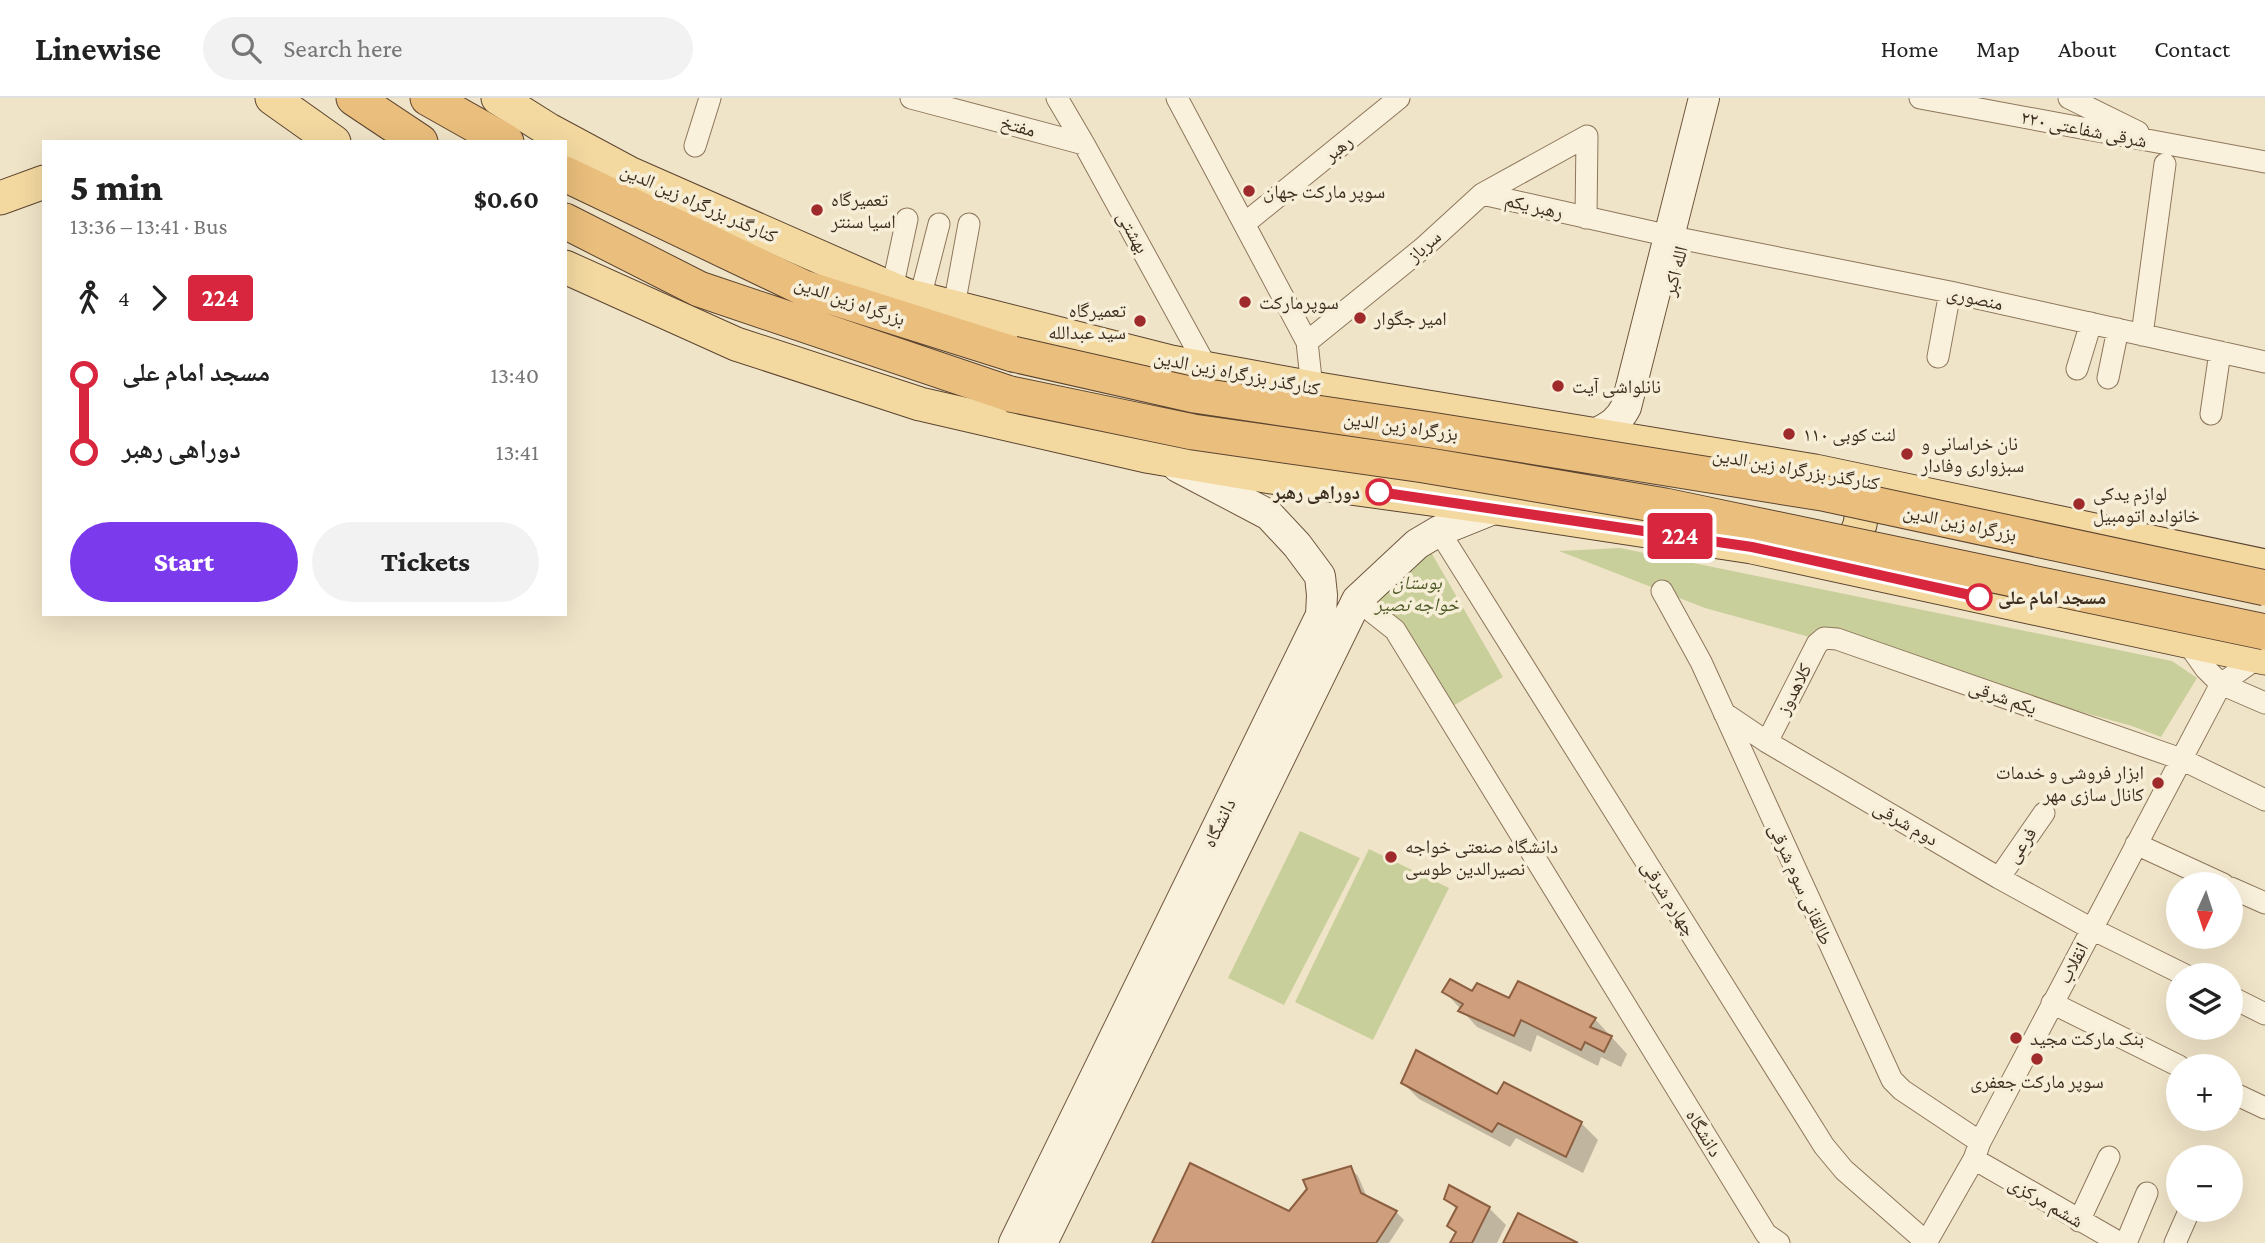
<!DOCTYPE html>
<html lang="en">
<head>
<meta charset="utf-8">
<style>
  :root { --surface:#fff; --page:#f2f2f2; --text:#222; --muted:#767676; --line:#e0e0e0; --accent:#7c3aed }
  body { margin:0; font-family:"Crimson Pro","Noto Naskh Arabic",serif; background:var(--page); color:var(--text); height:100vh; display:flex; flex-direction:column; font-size:26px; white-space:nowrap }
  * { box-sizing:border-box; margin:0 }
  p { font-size:23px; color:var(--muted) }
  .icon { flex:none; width:38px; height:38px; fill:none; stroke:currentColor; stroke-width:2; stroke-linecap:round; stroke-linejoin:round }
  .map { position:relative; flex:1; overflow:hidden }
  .details { position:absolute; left:42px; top:42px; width:525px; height:476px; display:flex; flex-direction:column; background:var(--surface); border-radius:0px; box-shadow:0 7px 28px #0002 }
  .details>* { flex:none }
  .badge { padding:0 14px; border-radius:5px; font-size:24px; line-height:46px }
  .needle { width:46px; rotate:183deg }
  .fabs { position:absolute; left:2166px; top:774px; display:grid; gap:14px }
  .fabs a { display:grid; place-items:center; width:77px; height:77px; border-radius:50%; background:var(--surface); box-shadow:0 7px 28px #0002; font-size:35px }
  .map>.badge { position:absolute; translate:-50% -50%; box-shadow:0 0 0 4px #fff }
  .legs { display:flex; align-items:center; gap:10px; height:77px; padding:0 28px; font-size:23px }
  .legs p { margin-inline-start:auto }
  .head { display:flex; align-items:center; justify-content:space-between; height:119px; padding:0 28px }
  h1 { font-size:38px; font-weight:800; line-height:52px }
  .button { display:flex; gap:14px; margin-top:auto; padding:14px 28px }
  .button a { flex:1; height:80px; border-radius:42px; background:var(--accent); color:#fff; font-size:28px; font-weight:800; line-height:80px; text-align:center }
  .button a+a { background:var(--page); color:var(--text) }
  ul { padding:0 28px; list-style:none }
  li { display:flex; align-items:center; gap:24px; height:77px; font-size:26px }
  li i { display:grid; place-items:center; width:10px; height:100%; margin:0 9px; background:currentColor }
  li i::after { content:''; width:18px; height:18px; margin:-9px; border:5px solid; border-radius:50%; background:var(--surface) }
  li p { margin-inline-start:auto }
  li:first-child i { background:linear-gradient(#0000 50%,currentColor 0) }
  li:last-child i { background:linear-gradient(currentColor 50%,#0000 0) }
  header { display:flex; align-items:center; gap:42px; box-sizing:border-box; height:98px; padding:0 35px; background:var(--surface); border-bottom:2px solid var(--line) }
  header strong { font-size:33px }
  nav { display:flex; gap:38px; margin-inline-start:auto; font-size:24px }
  .search { width:490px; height:63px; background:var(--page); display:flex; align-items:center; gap:18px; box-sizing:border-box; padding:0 24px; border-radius:38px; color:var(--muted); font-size:26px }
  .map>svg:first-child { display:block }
  .green { fill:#c9cf9b }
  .shadow { fill:#0003 }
  .building { fill:#cf9f7d; stroke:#8d5f41; stroke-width:2 }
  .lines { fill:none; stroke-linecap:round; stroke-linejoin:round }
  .minor-casing { stroke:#8d765c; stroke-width:23 }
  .secondary-casing { stroke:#6f573f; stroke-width:32 }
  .primary-casing { stroke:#5b4430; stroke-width:35 }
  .trunk-casing { stroke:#5b4430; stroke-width:37 }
  .minor { stroke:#faf1dc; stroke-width:21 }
  .secondary { stroke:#faf1dc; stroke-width:30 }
  .primary { stroke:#f3d9a0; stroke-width:33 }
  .trunk { stroke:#eabe7c; stroke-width:35 }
  .trunk-bridge-casing { stroke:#5b4430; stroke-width:37; stroke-linecap:butt }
  .trunk-bridge { stroke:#eabe7c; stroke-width:35 }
  .line-1-casing { stroke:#fff; stroke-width:16 }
  .line-1 { stroke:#d7263d; stroke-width:10 }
  .poi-dot { fill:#9e2a2b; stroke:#f7eed8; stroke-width:2.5 }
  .stop-1-dot { fill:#fff; stroke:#d7263d; stroke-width:3.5 }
  .labels { text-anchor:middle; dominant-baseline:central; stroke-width:7; stroke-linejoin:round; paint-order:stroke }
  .street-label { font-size:19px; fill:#3d2e20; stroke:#f7eed8 }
  .poi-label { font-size:19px; fill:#3d2e20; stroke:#f7eed8; text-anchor:start }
  .stop-label { font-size:19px; font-weight:bold; fill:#3d2e20; stroke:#f7eed8; text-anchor:end }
  .park-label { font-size:19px; font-style:italic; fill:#4d5a26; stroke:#f7eed8 }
</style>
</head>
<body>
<header>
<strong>Linewise</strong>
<div class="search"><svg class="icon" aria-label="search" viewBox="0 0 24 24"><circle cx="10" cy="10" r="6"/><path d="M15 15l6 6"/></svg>Search here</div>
<nav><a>Home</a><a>Map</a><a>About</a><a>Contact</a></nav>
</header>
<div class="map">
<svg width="2265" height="1145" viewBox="0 0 2265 1145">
  <rect width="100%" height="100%" fill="#f0e4c8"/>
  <path class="green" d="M1428,449L1503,579L1451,609L1369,499Z
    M1620,450L2172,563L2197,580L2161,639L2132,628L1705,510L1559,453Z
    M1300,733L1360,760L1284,907L1228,880Z
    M1369,751L1449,790L1373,942L1295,904Z"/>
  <path class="shadow" d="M1445,894L1473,896L1509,902L1595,921L1627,956L1621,969L1601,959L1598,968L1537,937L1531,954L1477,929Z
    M1403,985L1497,998L1581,1025L1598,1042L1583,1075L1516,1040L1510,1049L1419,1001Z
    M1350,1070L1358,1078L1367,1099L1396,1114L1404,1122L1389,1145H1154L1289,1115Z
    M1446,1100L1489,1110L1506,1127L1497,1145H1452L1457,1136L1449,1128L1457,1112Z"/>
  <path class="building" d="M1450,881L1472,893L1477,885L1509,900L1518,883L1596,920L1590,929L1612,938L1604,954L1585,944L1581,952L1521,922L1514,938L1458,913L1463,906L1442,894Z
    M1416,952L1497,996L1504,984L1582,1024L1566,1059L1498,1025L1492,1034L1401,985Z
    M1190,1065L1289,1113L1307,1091L1303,1082L1351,1068L1361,1095L1397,1113L1376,1145H1152Z
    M1449,1087L1490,1109L1472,1145H1450L1456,1134L1447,1128L1457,1109L1444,1101Z
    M1518,1115L1578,1145H1503Z"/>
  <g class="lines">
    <defs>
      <path id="minor" d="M911,0L1084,46
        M1057,0L1084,46L1207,270
        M1177,0L1307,244L1312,290
        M1920,0L2265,64
        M2069,0L2138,34
        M695,48L710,0
        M1482,96L1670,138
        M1244,126L1399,0
        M1683,141L1950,194L2265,264
        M892,191L907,121
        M920,200L939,126
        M954,208L969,126
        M2142,237L2165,66
        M1307,244L1423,150L1482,96L1587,38L1586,120
        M1938,259L1950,194
        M2077,271L2091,225
        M2108,280L2118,231
        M2211,316L2220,254
        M1439,433L1824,1048L1844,1072L1926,1144
        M1662,493L1701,564L1892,982L1902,992L1980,1044
        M1357,502L1395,532L1766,1136L1779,1145
        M2186,543L2205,570L2221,586L2265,605
        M1724,615L1767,644L1999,780L2092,831L2185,877
        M1767,644L1817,546L1824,540L1837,541L2181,661L2265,702
        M2136,746L2223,786
        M1999,780L2044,715
        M2231,790L2265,805
        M2231,899L2265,916
        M2052,905L2179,968
        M2231,994L2265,1010
        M1974,1061L2120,1145
        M2079,1123L2109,1059
        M1926,1145L1974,1061L1980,1044L2221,586L2259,559
        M2126,1145L2147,1095
        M2175,1145L2190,1111"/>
      <path id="secondary" d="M1593,337C1608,329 1618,325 1626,309L1704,0
        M1014,1145L1321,517L1322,497L1320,478L1297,447L1269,417L1178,369
        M1042,1145L1357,502L1417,446L1439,433L1496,410"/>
      <path id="primary" d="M272,0L334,44
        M498,0L549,32L629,75L906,197L1171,264L1312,290L1815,373L2265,468
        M0,100L44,84
        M565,169L736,246L920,306L1146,358L1271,379L1496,410L1752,449L2265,560
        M1824,456C1853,452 1873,422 1853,395C1850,391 1844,388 1840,385"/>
      <path id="trunk" d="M354,0L420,44
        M428,0L506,44
        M565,76L804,190L1013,256
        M565,123L699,191L1010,296"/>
    </defs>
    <use href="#minor" class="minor-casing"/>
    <use href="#secondary" class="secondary-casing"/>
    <use href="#primary" class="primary-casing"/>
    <use href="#trunk" class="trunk-casing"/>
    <use href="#minor" class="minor"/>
    <use href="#secondary" class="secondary"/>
    <use href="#primary" class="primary"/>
    <use href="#trunk" class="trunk"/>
    <defs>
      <path id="trunk-bridge" d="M1013,256L1194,297L1431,332L1822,395L2265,490
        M1010,296L1193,334L1424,367L1665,408L2265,534"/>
    </defs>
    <use href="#trunk-bridge" class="trunk-bridge-casing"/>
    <use href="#trunk-bridge" class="trunk-bridge"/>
  </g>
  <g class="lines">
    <defs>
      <path id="line-1" d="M1379,394L1752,449L1979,499"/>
    </defs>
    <use href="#line-1" class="line-1-casing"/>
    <use href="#line-1" class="line-1"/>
  </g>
  <g class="poi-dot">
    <circle cx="1249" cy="93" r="7"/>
    <circle cx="817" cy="112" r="7"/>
    <circle cx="1245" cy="204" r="7"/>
    <circle cx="1360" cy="220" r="7"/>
    <circle cx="1140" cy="223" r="7"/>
    <circle cx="1558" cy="288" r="7"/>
    <circle cx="1789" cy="336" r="7"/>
    <circle cx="1907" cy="356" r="7"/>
    <circle cx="2079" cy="406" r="7"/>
    <circle cx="2158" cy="685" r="7"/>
    <circle cx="1391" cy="759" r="7"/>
    <circle cx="2016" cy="940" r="7"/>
    <circle cx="2037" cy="961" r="7"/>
  </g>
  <g class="stop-1-dot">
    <circle cx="1379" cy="394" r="12"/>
    <circle cx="1979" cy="499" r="12"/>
  </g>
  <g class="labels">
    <g class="street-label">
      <text transform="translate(1018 28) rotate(15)">مفتخ</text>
      <text transform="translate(2084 31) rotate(11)">۲۲۰ شرقی شفاعتی</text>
      <text transform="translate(1338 50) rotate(-39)">رهبر</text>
      <text transform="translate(699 105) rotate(24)">کنارگذر بزرگراه زین الدین</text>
      <text transform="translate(1534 108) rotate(13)">رهبر یکم</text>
      <text transform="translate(1133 134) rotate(61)">بهشتی</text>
      <text transform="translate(1424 148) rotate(-41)">سرباز</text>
      <text transform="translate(1675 173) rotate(-75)">الله اکبر</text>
      <text transform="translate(1975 200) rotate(12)">منصوری</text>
      <text transform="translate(850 203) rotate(19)">بزرگراه زین الدین</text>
      <text transform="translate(1237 275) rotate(11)">کنارگذر بزرگراه زین الدین</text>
      <text transform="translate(1401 328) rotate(8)">بزرگراه زین الدین</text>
      <text transform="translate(1796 371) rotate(10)">کنارگذر بزرگراه زین الدین</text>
      <text transform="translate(1960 425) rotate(12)">بزرگراه زین الدین</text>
      <text transform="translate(1794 591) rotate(-63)">کلاهدوز</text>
      <text transform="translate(2003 599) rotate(19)">یکم شرقی</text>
      <text transform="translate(1219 725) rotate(-64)">دانشگاه</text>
      <text transform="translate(1906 725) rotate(30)">دوم شرقی</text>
      <text transform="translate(2021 747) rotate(-55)">فرعی</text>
      <text transform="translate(1801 786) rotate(66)">طالقانی سوم شرقی</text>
      <text transform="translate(1669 800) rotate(58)">چهارم شرقی</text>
      <text transform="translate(2073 865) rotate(-62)">انقلاب</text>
      <text transform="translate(1704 1035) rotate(59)">دانشگاه</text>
      <text transform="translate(2046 1104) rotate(30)">ششم مرکزی</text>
    </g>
    <g class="poi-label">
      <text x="1263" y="93">سوپر مارکت جهان</text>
      <text x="831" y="101">تعمیرگاه<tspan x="831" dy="22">اسیا سنتر</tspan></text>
      <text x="1259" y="204">سوپرمارکت</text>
      <text x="1126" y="212" text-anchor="end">تعمیرگاه<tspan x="1126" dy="22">سید عبدالله</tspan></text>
      <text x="1374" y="220">امیر جگوار</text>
      <text x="1572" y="288">نانلواشی آیت</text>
      <text x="1803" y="336">لنت کوبی ۱۱۰</text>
      <text x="1921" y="345">نان خراسانی و<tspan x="1921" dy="22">سبزواری وفادار</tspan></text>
      <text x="2093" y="395">لوازم یدکی<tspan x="2093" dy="22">خانواده اتومبیل</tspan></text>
      <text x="2144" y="674" text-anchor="end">ابزار فروشی و خدمات<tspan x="2144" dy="22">کانال سازی مهر</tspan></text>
      <text x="1405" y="748">دانشگاه صنعتی خواجه<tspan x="1405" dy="22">نصیرالدین طوسی</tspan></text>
      <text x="2030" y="940">بنک‌ مارکت مجید</text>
      <text x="2037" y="983" text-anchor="middle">سوپر مارکت جعفری</text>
    </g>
    <g class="stop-label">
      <text x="1360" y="394">دوراهی رهبر</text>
      <text x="1998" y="499" text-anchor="start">مسجد امام علی</text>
    </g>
    <g class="park-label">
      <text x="1417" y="484">بوستان<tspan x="1417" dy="22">خواجه نصیر</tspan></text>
    </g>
  </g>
</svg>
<div class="fabs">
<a><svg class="needle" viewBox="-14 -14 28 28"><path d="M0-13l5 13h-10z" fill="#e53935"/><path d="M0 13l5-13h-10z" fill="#767676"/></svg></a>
<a><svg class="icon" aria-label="layers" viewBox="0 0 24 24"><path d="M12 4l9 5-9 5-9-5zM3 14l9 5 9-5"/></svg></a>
<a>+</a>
<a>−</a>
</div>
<b class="badge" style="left:1680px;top:438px;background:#d7263d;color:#fff">224</b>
<section class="details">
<div class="head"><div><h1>5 min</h1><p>13:36 – 13:41 · Bus</p></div><b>$0.60</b></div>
<div class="legs"><svg class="icon" aria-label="walk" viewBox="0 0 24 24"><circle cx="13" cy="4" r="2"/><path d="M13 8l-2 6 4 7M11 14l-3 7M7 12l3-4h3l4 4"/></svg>4<svg class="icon" aria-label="forward" viewBox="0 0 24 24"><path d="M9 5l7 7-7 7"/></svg><b class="badge" style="background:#d7263d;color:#fff">224</b></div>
<ul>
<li><i style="color:#d7263d"></i><b>مسجد امام علی</b><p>13:40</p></li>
<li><i style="color:#d7263d"></i><b>دوراهی رهبر</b><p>13:41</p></li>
</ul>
<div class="button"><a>Start</a><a>Tickets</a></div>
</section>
</div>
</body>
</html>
